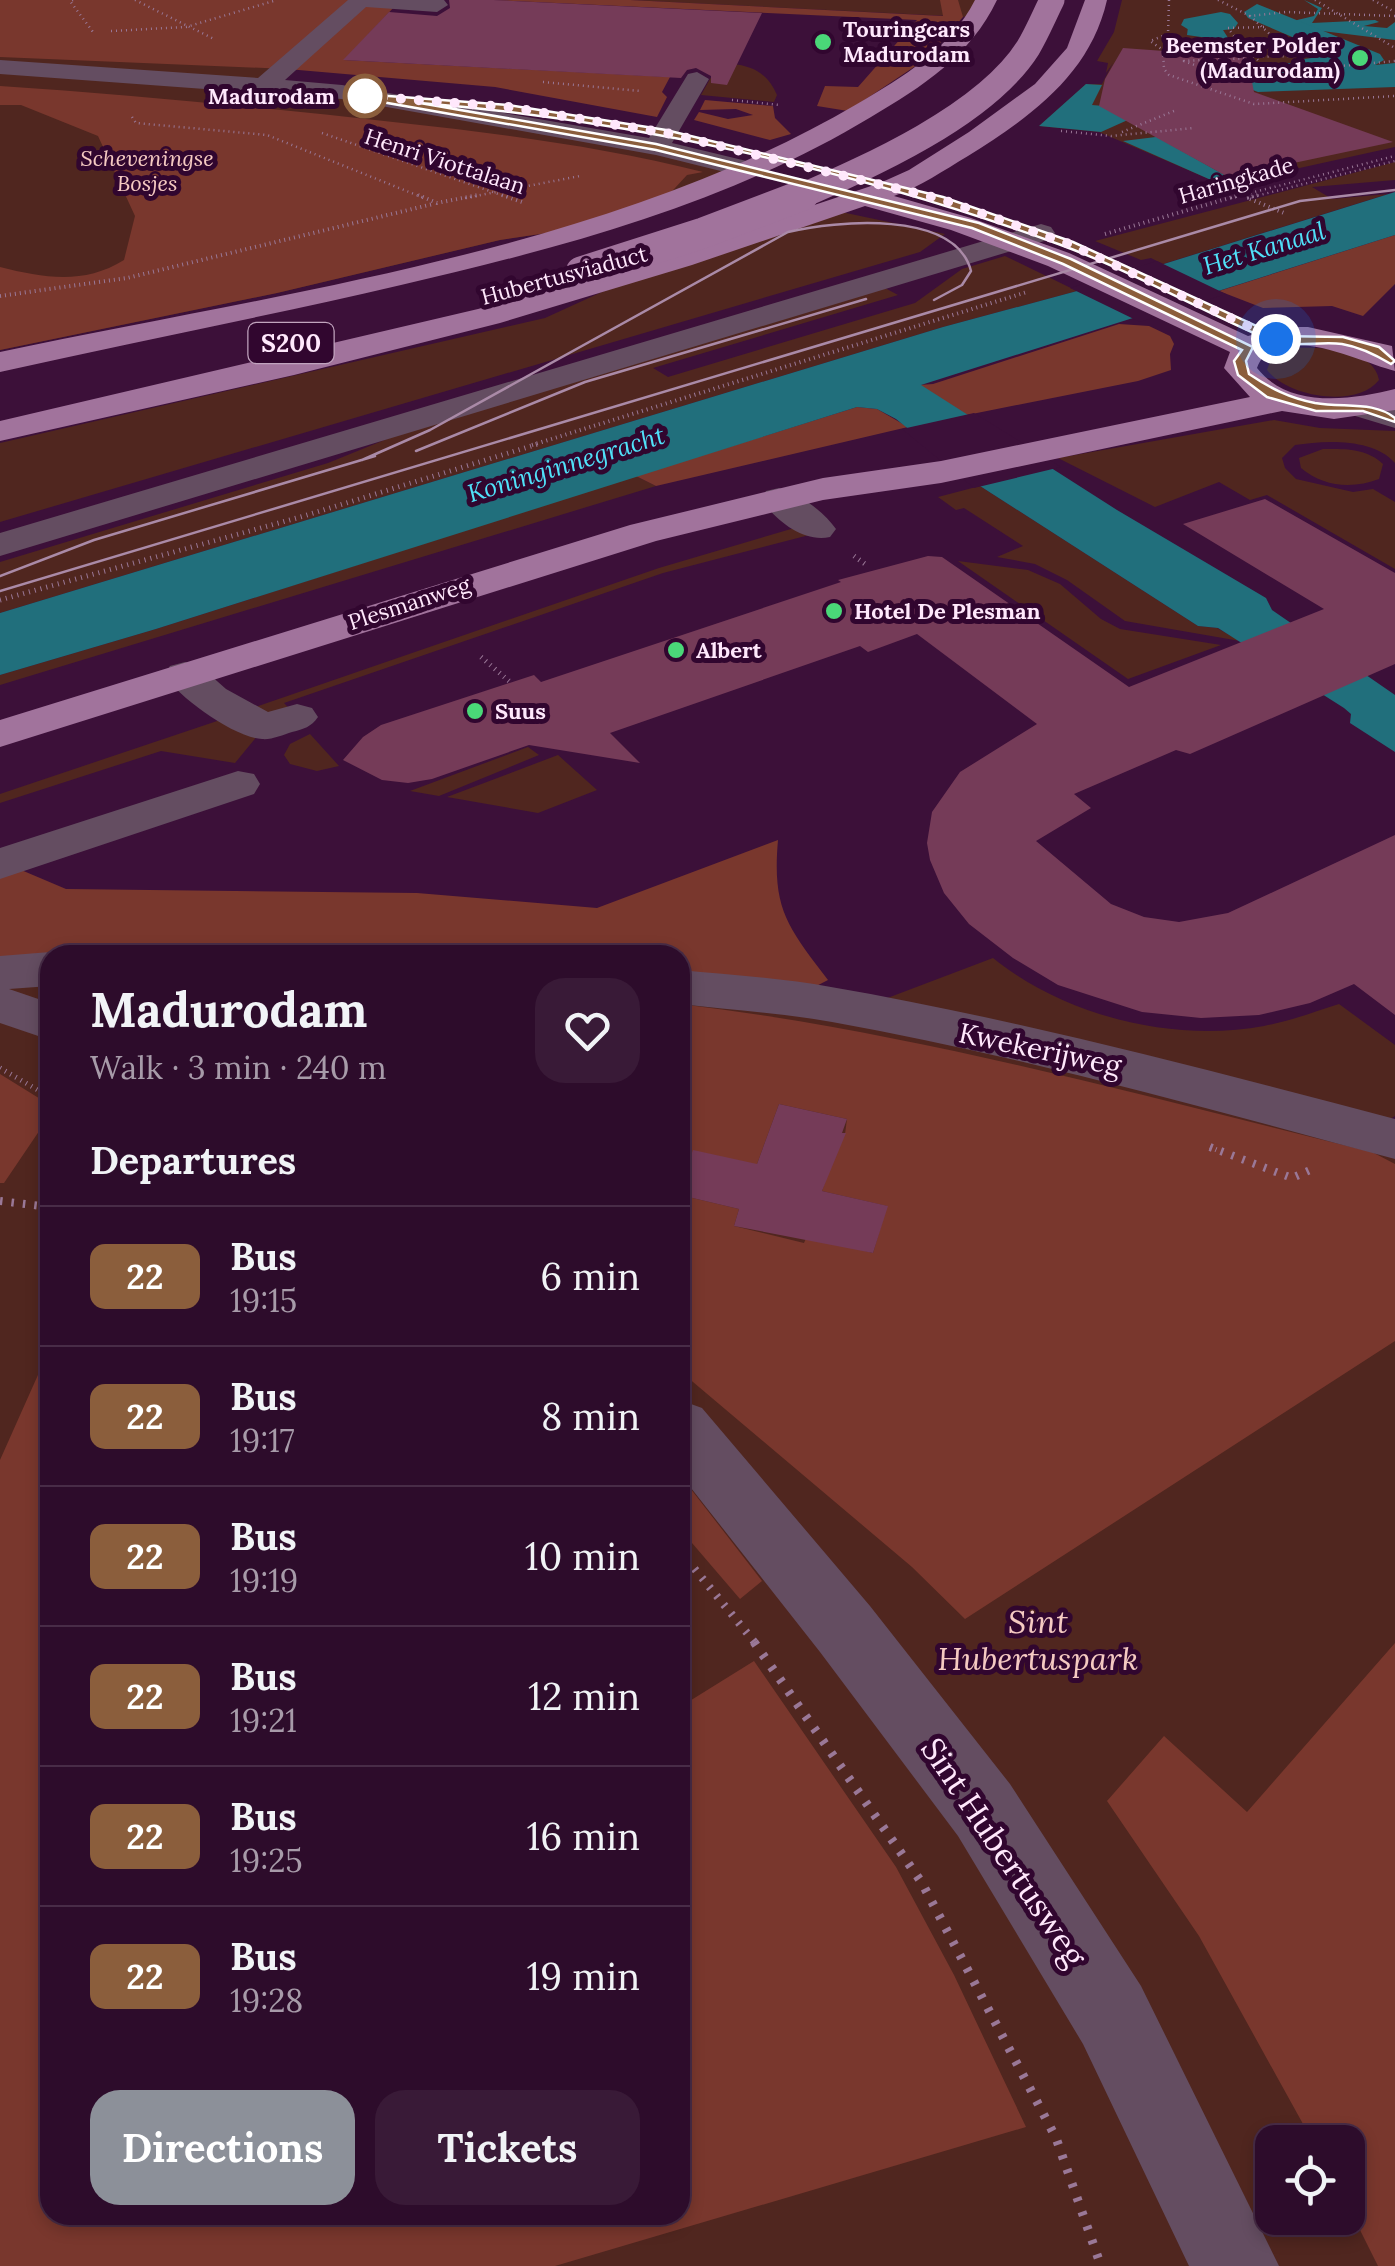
<!DOCTYPE html>
<html lang="en">
<head>
<meta charset="utf-8">
<style>
  :root { --surface:#2d0c2b; --page:#391a37; --text:#f1f3f6; --muted:#a79ba9; --line:#482c47; --accent:#8c9099 }
  body { margin:0; font-family:Lora,serif; background:var(--page); color:var(--text); height:100vh; display:flex; flex-direction:column; font-size:38px; white-space:nowrap }
  * { box-sizing:border-box; margin:0 }
  p { font-size:32px; color:var(--muted) }
  .icon { flex:none; width:55px; height:55px; fill:none; stroke:currentColor; stroke-width:2; stroke-linecap:round; stroke-linejoin:round }
  .map { position:relative; flex:1; overflow:hidden }
  .panel { position:absolute; left:40px; top:945px; width:650px; height:1280px; display:flex; flex-direction:column; background:var(--surface); border-radius:30px; box-shadow:0 5px 15px #0003,0 0 0 2px var(--line) }
  .panel>* { flex:none }
  .badge { padding:0 20px; border-radius:15px; font-size:35px; line-height:65px }
  .tools { position:absolute; left:1255px; top:2125px; display:grid; gap:20px }
  .tools a { display:grid; place-items:center; width:110px; height:110px; border-radius:20px; background:var(--surface); box-shadow:0 5px 15px #0003,0 0 0 2px var(--line); font-size:50px }
  .you { position:absolute; width:50px; height:50px; margin:-25px; border:8px solid #fff; border-radius:50%; background:#1a73e8; box-shadow:0 0 0 15px #1a73e833 }
  .map>.badge { position:absolute; translate:-50% -50%; box-shadow:0 0 0 5px #fff }
  h2 { padding:0 50px; font-size:38px; line-height:90px }
  .round { display:grid; place-items:center; flex:none; width:105px; height:105px; border-radius:30px; background:var(--page) }
  .summary { display:flex; align-items:center; justify-content:space-between; height:170px; padding:0 50px }
  h1 { font-size:48px; font-weight:800; line-height:75px }
  .cta { display:flex; gap:20px; margin-top:auto; padding:20px 50px }
  .cta a { flex:1; height:115px; border-radius:30px; background:var(--accent); color:#fff; font-size:40px; font-weight:800; line-height:115px; text-align:center }
  .cta a+a { background:var(--page); color:var(--text) }
  ul { padding:0; list-style:none }
  li { display:flex; align-items:center; gap:30px; height:140px; padding:0 50px; border-top:2px solid var(--line) }
  li div { flex:1 }
  li b { display:block; font-size:38px }
  li em { font-style:normal }
  li .badge { min-width:110px; font-weight:700; text-align:center }
  .map>svg:first-child { display:block }
  .green { fill:#50261f; fill-rule:evenodd }
  .forest { fill:#79372d }
  .water { fill:#216f7c }
  .pier { fill:#3c1039 }
  .lines { fill:none; stroke-linecap:round; stroke-linejoin:round }
  .canal { fill:#216f7c; fill-rule:evenodd }
  .building { fill:#753b58 }
  .path-far4 { stroke:#9a7897; stroke-width:2.5; stroke-dasharray:1 4; stroke-linecap:butt }
  .path-far3 { stroke:#9a7897; stroke-width:4; stroke-dasharray:1 4; stroke-linecap:butt }
  .path-far2 { stroke:#9a7897; stroke-width:5; stroke-dasharray:1 5; stroke-linecap:butt }
  .path-far1 { stroke:#9a7897; stroke-width:8; stroke-dasharray:2.5 9; stroke-linecap:butt }
  .path { stroke:#9a7897; stroke-width:9; stroke-dasharray:4 11; stroke-linecap:butt }
  .minor { fill:#644d61; fill-rule:evenodd }
  .major { fill:#a1739c; fill-rule:evenodd }
  .tram { stroke:#aa8aa7; stroke-width:2.5 }
  .major-bridge-far1 { stroke:#a1739c; stroke-width:25 }
  .major-bridge { stroke:#a1739c; stroke-width:31 }
  .line { fill:#8b5e3c; stroke:#fff; stroke-width:2.5 }
  .walk { stroke:#ffe8fc; stroke-width:10; stroke-dasharray:0 18 }
  .poi-dot { fill:#4ad778; stroke:#31062f; stroke-width:4 }
  .stop-dot { fill:#fff; stroke:#8b5e3c; stroke-width:5 }
  .labels { text-anchor:middle; dominant-baseline:central; stroke-width:10; stroke-linejoin:round; paint-order:stroke }
  .far-poi-label { font-size:22px; font-weight:bold; fill:#ffe8fc; stroke:#31062f; text-anchor:start }
  .far-stop-label { font-size:22px; font-weight:bold; fill:#ffe8fc; stroke:#31062f; text-anchor:end }
  .far-park-label { font-size:22px; font-style:italic; fill:#f5cac2; stroke:#31062f }
  .far-street-label { font-size:22px; fill:#ffe8fc; stroke:#31062f }
  .far-water-label { font-size:25px; font-style:italic; fill:#50e1f9; stroke:#31062f }
  .shield { fill:#31062f; stroke:#c1a4be; stroke-width:2.5 }
  .shield-label { font-size:25px; font-weight:bold; fill:#ffe8fc }
  .street-label { font-size:28px; fill:#ffe8fc; stroke:#31062f }
  .near-park-label { font-size:32px; font-style:italic; fill:#f5cac2; stroke:#31062f }
  .near-street-label { font-size:32px; fill:#ffe8fc; stroke:#31062f }
</style>
</head>
<body>
<div class="map">
<svg width="1395" height="2266" viewBox="0 0 1395 2266">
  <rect width="100%" height="100%" fill="#3c1039"/>
  <path class="green" d="M0,0H361L267,84L743,168L601,225L500,240L277,293L0,350Z
    M630,0H977L968,17Z
    M1122,0H1395V147L1223,185L1099,132L1039,126L1086,84H1102L1113,63L1106,73L1108,63L1097,61L1114,32Z
    M732,64C754,66 768,74 777,95L774,102L701,95L714,72Z
    M1395,162V180L1312,187L1332,199L1388,194L1163,264L1151,258L1141,260L1095,241Z
    M832,210L945,234L920,252L0,522V443L545,318L637,276Z
    M1005,256L1077,291L943,327L0,613V562L328,463L419,426L883,287L898,295L653,368L668,377L915,303L962,269Z
    M1297,348C1322,347 1374,349 1379,380C1357,409 1287,397 1267,370L1272,356Z
    M1274,420L1320,428L1395,431V463C1374,438 1325,440 1295,445L1282,458L1285,468L1296,479L1353,492L1373,489L1395,502V569L1267,495L1250,500L1219,482L1155,507L1058,458Z
    M1323,449C1345,449 1366,448 1383,464L1379,479C1353,489 1323,487 1301,468L1299,458Z
    M636,476L656,486L0,685V675L156,629Z
    M980,486L1198,626L1217,628L1240,641L1125,621L1067,580L1035,564L997,557L1023,546L964,508L956,510L938,497Z
    M808,524L817,533L663,573L284,703L296,716L238,713L659,568Z
    M958,561L1028,570L1060,584L1101,619L1120,629L1221,645L1128,679Z
    M232,716L263,729L235,763L161,751L0,803V794Z
    M310,734L339,766L317,771L290,764L284,755L290,744Z
    M528,747L539,755L439,796L410,791Z
    M558,755L597,790L538,813L447,797Z
    M993,958C1065,1016 1173,1043 1264,1026C1290,1021 1314,1012 1339,1004L1395,1045V1116L1385,1122L869,1005Z
    M50,963V2215H680V996L847,1013L1395,1131V2266H0V965ZM1272,2142H1348V2218H1272Z"/>
  <path class="forest" d="M0,0H361L395,6L344,60L670,77L662,92L667,97L657,117L495,87L287,69L0,57Z
    M493,0H630L943,16L940,0H958L963,17L926,59L848,111L817,106L825,86L858,87L917,20Z
    M0,86C135,95 268,108 402,123C503,134 605,147 703,172L687,175L663,201L601,225L500,240L277,293L0,350V267C44,278 84,285 124,260L135,216L98,136L21,105H0Z
    M705,100L773,106L775,118L791,134L770,140L694,120L699,112L728,119L753,115L736,109L700,110Z
    M1395,235V284L1363,316L1332,306L1263,308L1219,291Z
    M1119,324L1149,326L1170,336L1174,344L1170,354L1171,370L1138,381L967,415L919,385L933,384Z
    M857,407L877,409L908,427L656,486L636,476Z
    M778,840C772,909 787,926 828,980L795,997L680,984V955L188,951L50,955L0,963V866L7,864L66,889L417,893L597,908Z
    M680,1004C914,1032 1143,1096 1372,1152L1395,1164V1341L965,1619L912,1567L680,1371V1195L739,1209L734,1226L804,1243L807,1236L873,1253L887,1206L822,1191L838,1144L845,1134L847,1119L779,1104L757,1164L680,1184Z
    M0,1074L50,1105V1115L4,1183H0Z
    M50,1348V2215H680V1707L754,1661L896,1867L954,1975L1026,2127L555,2266H0V1460Z
    M680,1475L762,1581L740,1599L680,1529Z
    M1395,1643V2266H1378L1348,2206V2142H1313L1199,1936L1107,1801L1164,1736L1247,1812Z"/>
  <path class="water" d="M1304,0L1322,8L1312,23L1375,20L1379,22L1364,26L1387,28L1395,22V40L1314,30L1293,21L1314,16L1318,9Z
    M1210,26L1223,30L1244,63H1296L1310,75L1328,73L1325,70L1395,63V87L1258,92L1187,65L1185,52L1213,48L1208,38L1187,35L1188,27Z
    M1086,84L1102,85L1092,105L1150,110L1101,132L1039,126Z
    M1172,135L1164,141L1228,177L1279,166L1285,168L1220,184L1123,141Z
    M1395,192V235L921,385L1117,510L1266,598L1272,610L1395,695V752L1350,723L1351,714L1344,708L1218,628L1198,626L980,486L896,419L877,409L857,407L156,629L0,675V613L943,327L1077,291Z"/>
  <path class="pier" d="M1157,261L1226,294L1140,322L1070,288Z
    M974,413L1061,467L974,488L902,429Z"/>
  <g class="lines">
    <path class="canal" d="M1257,4L1380,54L1384,60L1370,68L1304,71L1300,65L1304,59L1334,55L1248,18L1244,12Z
      M1221,12L1230,14L1238,23L1234,29L1194,33L1181,25L1184,19Z"/>
  </g>
  <path class="building" d="M449,0H493L762,13L727,85L711,83V76L696,68L687,70L681,78L343,60L389,12L437,16L450,8Z
    M1123,48L1247,57L1254,92L1393,142L1228,177L1099,106L1105,79Z
    M1265,499L1395,573V664L1190,754L1176,750L1074,794L1091,808L1036,841L1111,904L1144,917L1179,922L1228,913L1395,835V1015L1354,984L1310,1003L1259,1015L1201,1018L1142,1012L1058,985L1013,958L969,924L944,893L930,860L927,843L932,812L960,772L1037,724L917,634L868,652L860,646L610,733L640,763L529,745L432,779L408,783L382,780L343,760L363,737L381,725L534,675L541,682L841,582L838,580L928,556L942,557L1129,687L1324,609L1183,524Z
    M779,1104L847,1119L842,1133H846L822,1191L888,1206L873,1253L734,1226L739,1209L680,1195V1184L693,1150L757,1164Z"/>
  <g class="lines">
    <path class="path-far4" d="M73,0L70,1L93,32
      M135,0L214,39
      M1169,0L1168,34L1150,41L1163,50L1164,69L1169,75L1254,104L1395,96
      M1218,0L1250,16
      M1315,0L1395,48
      M1373,0L1395,12
      M1395,16L1286,12L1250,16L1308,69L1395,61
      M1264,27L1228,28L1250,57L1294,56
      M111,31L186,27L277,0
      M1208,70L1184,61L1250,58
      M1244,73L1264,67L1256,58
      M543,82L640,91
      M732,100L779,105
      M132,117L136,123L267,135L424,198
      M1061,131L1111,136L1194,128
      M1122,132L1174,111
      M322,133L510,198
      M465,198L580,176
      M1231,198L1395,156
      M1248,198L1395,161"/>
    <path class="path-far3" d="M418,195L437,203L478,195
      M502,195L522,202
      M1247,198L1258,195
      M1250,199L1284,213
      M1105,234L1240,195
      M0,296L127,278L433,204
      M532,445L1027,292"/>
    <path class="path-far2" d="M854,556L865,564
      M0,600L304,516L541,443
      M481,657L509,681
      M0,1068L50,1097
      M1210,1147L1217,1150"/>
    <path class="path-far1" d="M1210,1147L1292,1178L1310,1170
      M0,1201L50,1207
      M680,1551L756,1644"/>
    <path class="path" d="M754,1642L922,1883L1056,2138L1101,2266"/>
    <path class="minor" d="M348,0H444L448,5L437,12L366,7L285,80L342,85L649,138L688,74L697,72L709,79L672,143L759,164L762,170L749,178L656,155L342,99L0,74V60L258,78Z
      M1041,224L1051,227L1055,233L1051,239L0,556V533Z
      M1364,398L1395,407V428L1352,415L1347,408L1352,401Z
      M779,488C799,493 824,512 836,529L830,537C804,543 776,521 761,499L766,491Z
      M185,662L200,666L226,689L268,712L297,704L312,708L318,717C311,727 304,729 292,732C283,735 271,740 262,739C233,737 180,698 164,675L170,666Z
      M238,771L254,774L260,784L254,794L0,879V848Z
      M50,952L60,955H50V986L9,989L50,1003V1040L0,1023V956Z
      M680,970C730,975 782,978 831,987C1022,1020 1208,1070 1395,1119V1159C1209,1109 1022,1056 832,1022C782,1013 730,1010 680,1004Z
      M680,1400L702,1408L870,1606L1010,1784L1141,1986L1279,2266H1189L1083,2044L958,1836L820,1652L680,1474Z"/>
    <path class="major" d="M975,0H997C971,55 922,87 871,117C727,204 564,247 401,285C268,316 134,342 0,372V352C282,292 607,251 857,104C903,77 950,49 975,0Z
      M1085,0H1107C1090,75 1030,117 968,156C943,171 921,186 894,196L971,218L1069,253L1248,336L1283,327H1308L1392,346L1395,371C1362,363 1275,318 1257,368C1289,409 1351,400 1395,389V410L1334,419L1282,411L941,483L823,500L656,541L0,747V720L630,525L823,478L941,461L1250,397L1224,368L1230,352L1048,266L951,230L865,206L692,265L500,323L294,375L0,441V421L478,309L671,253L880,183L909,170L969,132L1035,84L1067,48Z"/>
    <path class="tram" d="M416,451L585,382L866,299
      M362,460L430,430L788,232C835,221 955,209 971,271L962,285L934,300
      M0,576L94,540L375,456
      M0,591L1300,201L1395,190"/>
    <path class="major-bridge-far1" d="M797,198C868,167 985,116 1028,48C1037,33 1044,16 1052,0"/>
    <path class="major-bridge" d="M581,272L703,233L803,195"/>
  </g>
  <path class="line" d="M362,94L508,105L666,130L943,197L1073,242L1278,336L1343,337L1379,347L1395,361L1391,364C1376,355 1360,347 1342,344C1318,341 1290,349 1267,339C1198,309 1131,271 1061,245C859,171 634,120 420,103L656,144L979,223L1071,259L1253,347L1246,361L1249,374C1270,388 1289,398 1315,403C1345,408 1374,401 1395,418V422L1363,411H1316L1267,397L1238,375L1234,361L1242,350L1063,264L972,228L656,150L365,99Z"/>
  <g class="lines">
    <path class="walk" d="M365,96L508,107L666,133L940,199L1069,244L1276,339"/>
  </g>
  <g class="poi-dot">
    <circle cx="823" cy="42" r="10"/>
    <circle cx="1360" cy="58" r="10"/>
    <circle cx="834" cy="611" r="10"/>
    <circle cx="676" cy="650" r="10"/>
    <circle cx="475" cy="711" r="10"/>
  </g>
  <circle class="stop-dot" cx="365" cy="96" r="20"/>
  <g class="labels">
    <g class="far-poi-label">
      <text x="843" y="29">Touringcars<tspan x="843" dy="25">Madurodam</tspan></text>
      <text x="1340" y="45" text-anchor="end">Beemster Polder<tspan x="1340" dy="25">(Madurodam)</tspan></text>
      <text x="854" y="611">Hotel De Plesman</text>
      <text x="696" y="650">Albert</text>
      <text x="495" y="711">Suus</text>
    </g>
    <g class="far-stop-label">
      <text x="335" y="96">Madurodam</text>
    </g>
    <g class="far-park-label">
      <text x="147" y="158">Scheveningse<tspan x="147" dy="25">Bosjes</tspan></text>
    </g>
    <g class="far-street-label">
      <text transform="translate(445 161) rotate(18)">Henri Viottalaan</text>
      <text transform="translate(1236 180) rotate(-16)">Haringkade</text>
      <text transform="translate(564 275) rotate(-15)">Hubertusviaduct</text>
      <text transform="translate(409 603) rotate(-18)">Plesmanweg</text>
    </g>
    <g class="far-water-label">
      <text transform="translate(1264 248) rotate(-17)">Het Kanaal</text>
      <text transform="translate(566 464) rotate(-17)">Koninginnegracht</text>
    </g>
    <rect class="shield" x="248.5" y="323" width="85" height="40" rx="8"/>
    <g class="shield-label">
      <text x="291" y="343">S200</text>
    </g>
    <g class="street-label">
      <text transform="translate(1040 1049) rotate(12)">Kwekerijweg</text>
    </g>
    <g class="near-park-label">
      <text x="1038" y="1621">Sint<tspan x="1038" dy="37">Hubertuspark</tspan></text>
    </g>
    <g class="near-street-label">
      <text transform="translate(1004 1852) rotate(56)">Sint Hubertusweg</text>
    </g>
  </g>
</svg>
<div class="tools">
<a><svg class="icon" aria-label="locate" viewBox="0 0 24 24"><circle cx="12" cy="12" r="6"/><path d="M12 2v4M12 18v4M2 12h4M18 12h4"/></svg></a>
</div>
<div class="you" style="left:1276px;top:339px"></div>
<section class="panel">
<div class="summary"><div><h1>Madurodam</h1><p>Walk · 3 min · 240 m</p></div><a class="round"><svg class="icon" aria-label="heart" viewBox="0 0 24 24"><path d="M12 20l-8-8c-3-5 5-10 8-4 3-6 11-1 8 4z"/></svg></a></div>
<h2>Departures</h2>
<ul>
<li><span class="badge" style="background:#8b5e3c;color:#fff">22</span><div><b>Bus</b><p>19:15</p></div><em>6 min</em></li>
<li><span class="badge" style="background:#8b5e3c;color:#fff">22</span><div><b>Bus</b><p>19:17</p></div><em>8 min</em></li>
<li><span class="badge" style="background:#8b5e3c;color:#fff">22</span><div><b>Bus</b><p>19:19</p></div><em>10 min</em></li>
<li><span class="badge" style="background:#8b5e3c;color:#fff">22</span><div><b>Bus</b><p>19:21</p></div><em>12 min</em></li>
<li><span class="badge" style="background:#8b5e3c;color:#fff">22</span><div><b>Bus</b><p>19:25</p></div><em>16 min</em></li>
<li><span class="badge" style="background:#8b5e3c;color:#fff">22</span><div><b>Bus</b><p>19:28</p></div><em>19 min</em></li>
</ul>
<div class="cta"><a>Directions</a><a>Tickets</a></div>
</section>
</div>
</body>
</html>
